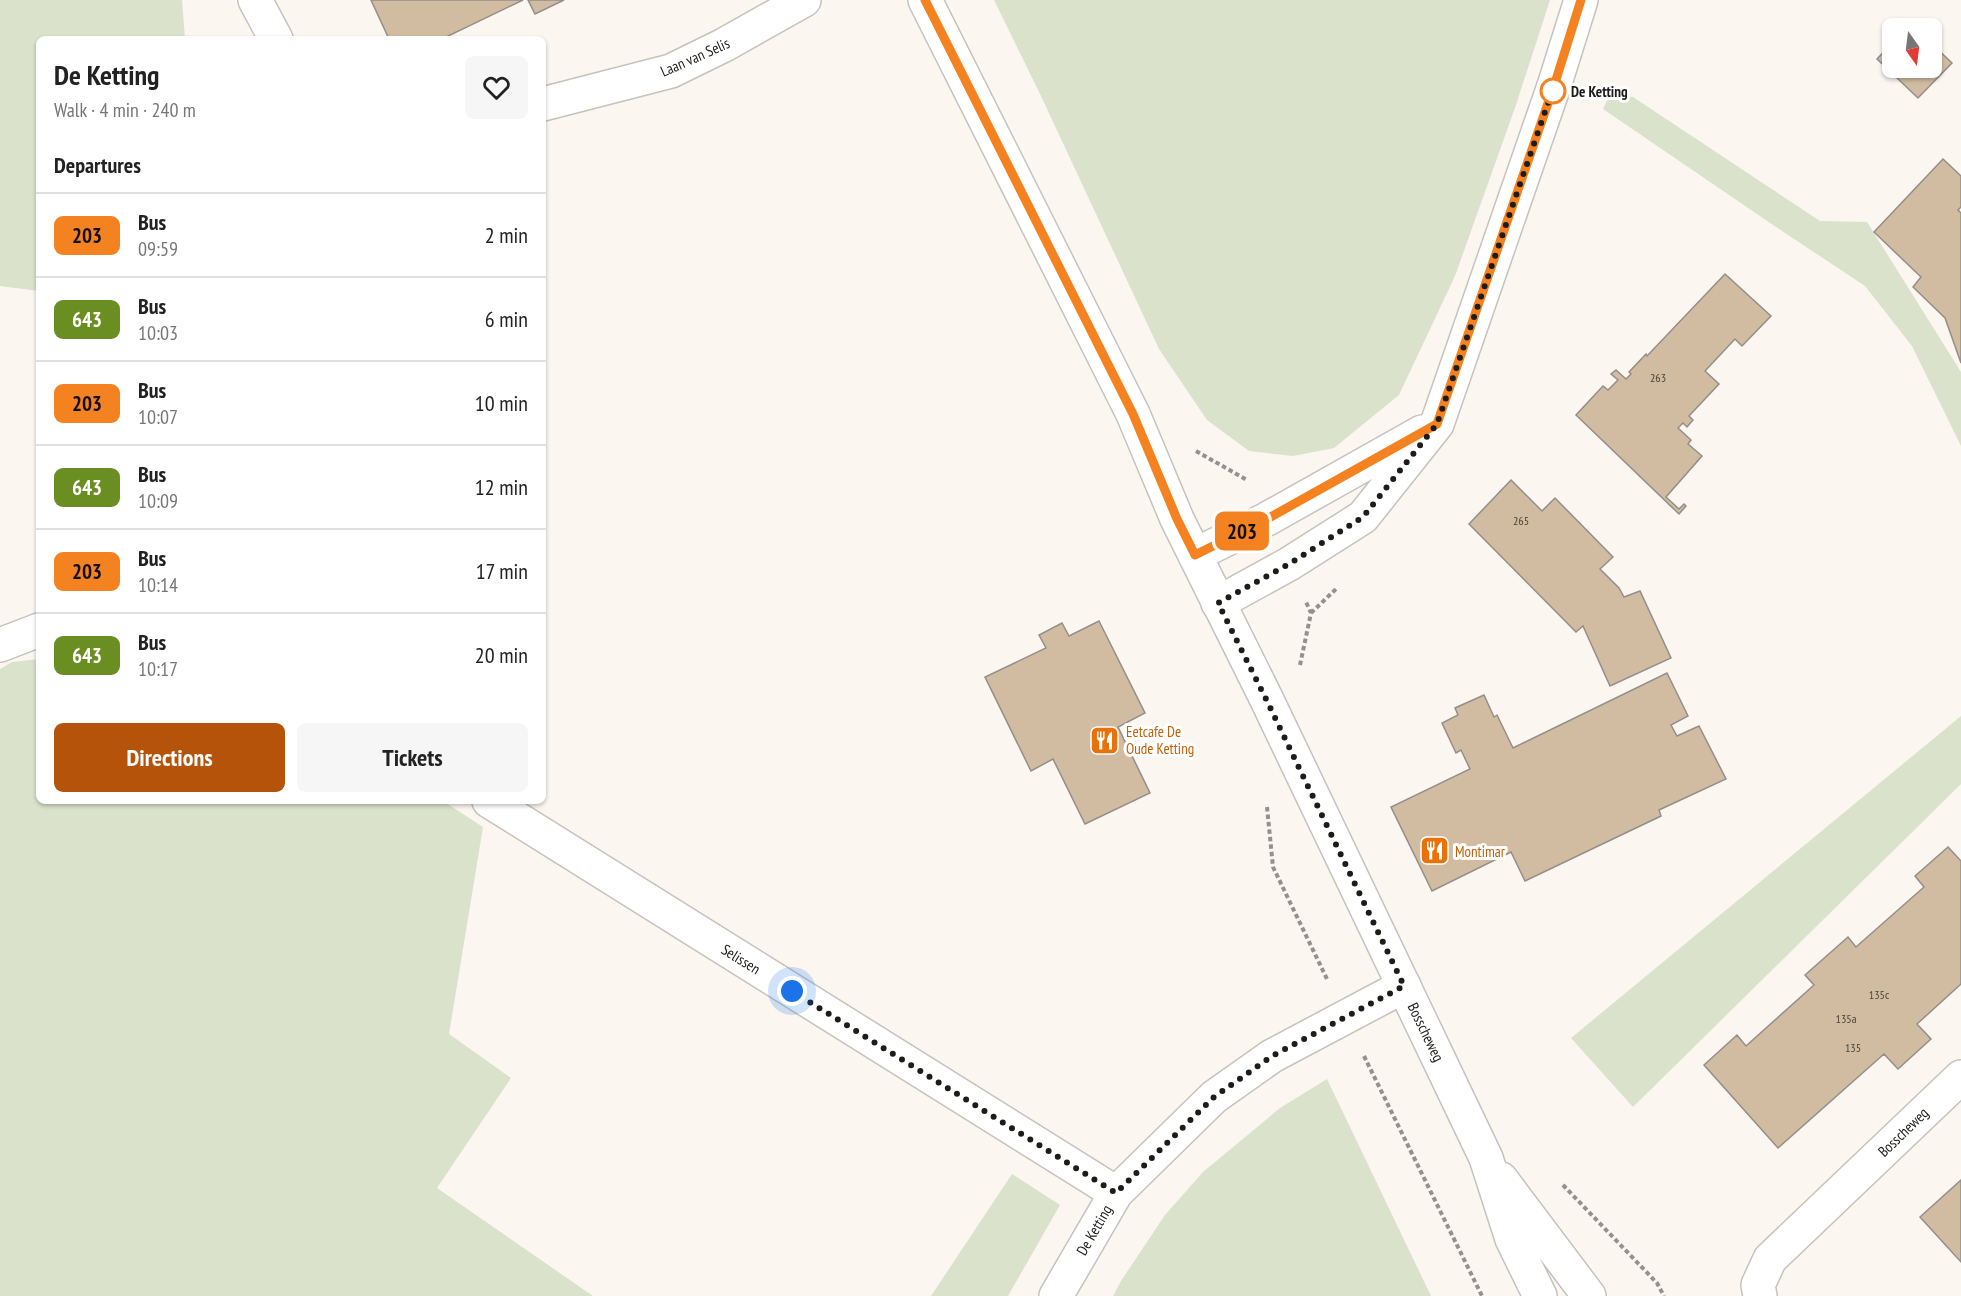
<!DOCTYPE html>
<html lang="en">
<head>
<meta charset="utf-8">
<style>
  :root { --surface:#fff; --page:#f6f6f6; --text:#222; --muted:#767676; --line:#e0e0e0; --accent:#b45309 }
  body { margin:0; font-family:"PT Sans Narrow",sans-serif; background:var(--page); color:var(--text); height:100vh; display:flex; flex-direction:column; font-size:22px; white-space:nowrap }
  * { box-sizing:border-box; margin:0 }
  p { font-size:20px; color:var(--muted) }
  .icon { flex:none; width:33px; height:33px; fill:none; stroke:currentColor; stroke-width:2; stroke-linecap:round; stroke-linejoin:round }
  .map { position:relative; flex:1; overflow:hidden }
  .drawer { position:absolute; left:36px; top:36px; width:510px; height:768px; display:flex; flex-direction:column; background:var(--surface); border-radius:9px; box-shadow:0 2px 4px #0004 }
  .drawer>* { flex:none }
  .badge { padding:0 12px; border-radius:9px; font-size:21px; line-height:39px }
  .needle { width:39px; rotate:166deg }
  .fabs { position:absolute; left:1882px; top:18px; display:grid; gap:12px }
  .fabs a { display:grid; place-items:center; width:60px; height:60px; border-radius:9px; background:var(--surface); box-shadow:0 2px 4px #0004; font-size:30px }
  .you { position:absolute; width:30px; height:30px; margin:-15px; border:4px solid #fff; border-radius:50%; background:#1a73e8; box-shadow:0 0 0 9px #1a73e833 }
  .map>.badge { position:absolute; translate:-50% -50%; box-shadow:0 0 0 3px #fff }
  h2 { padding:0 18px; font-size:22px; line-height:54px }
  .round { display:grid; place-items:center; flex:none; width:63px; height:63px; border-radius:9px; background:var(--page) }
  .head { display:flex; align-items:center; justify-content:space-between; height:102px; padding:0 18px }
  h1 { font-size:28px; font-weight:600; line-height:45px }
  .button { display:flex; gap:12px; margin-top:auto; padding:12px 18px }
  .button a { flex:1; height:69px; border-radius:9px; background:var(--accent); color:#fff; font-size:24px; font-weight:600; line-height:69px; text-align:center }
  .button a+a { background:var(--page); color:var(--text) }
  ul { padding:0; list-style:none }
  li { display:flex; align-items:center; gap:18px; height:84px; padding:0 18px; border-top:2px solid var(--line) }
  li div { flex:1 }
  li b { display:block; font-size:22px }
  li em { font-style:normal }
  li .badge { min-width:66px; font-weight:700; text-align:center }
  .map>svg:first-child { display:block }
  .green { fill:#dae2cb }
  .building { fill:#d1bca1; stroke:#938e89; stroke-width:1.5 }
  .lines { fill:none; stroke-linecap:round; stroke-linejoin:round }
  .minor-casing { stroke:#c7c2bc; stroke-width:36 }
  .tertiary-casing { stroke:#c7c2bc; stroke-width:36 }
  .secondary-casing { stroke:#c7c2bc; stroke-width:36 }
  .path { stroke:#94918c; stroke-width:4; stroke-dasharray:4.5 3; stroke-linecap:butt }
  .minor { stroke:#fff; stroke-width:33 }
  .tertiary { stroke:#fff; stroke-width:33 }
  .secondary { stroke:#fff; stroke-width:33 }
  .line-casing { stroke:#fff; stroke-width:14 }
  .line { stroke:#f58220; stroke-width:9 }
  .walk { stroke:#1d1c19; stroke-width:6; stroke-dasharray:0 10.8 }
  .stop-dot { fill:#fff; stroke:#f58220; stroke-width:3 }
  .labels { text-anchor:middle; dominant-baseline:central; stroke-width:6; stroke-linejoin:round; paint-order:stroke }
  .number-label { font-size:12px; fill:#4a443b }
  .street-label { font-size:15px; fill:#1d1c19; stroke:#fff }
  .stop-label { font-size:15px; font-weight:bold; fill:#1d1c19; stroke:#fff; text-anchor:start }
  .food-label { font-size:15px; fill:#c56008; stroke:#fff; text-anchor:start }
</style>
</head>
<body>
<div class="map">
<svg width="1961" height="1296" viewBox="0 0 1961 1296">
  <rect width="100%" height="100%" fill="#fbf6f0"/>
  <path class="green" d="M0,0H182L185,39H39V291L0,286Z
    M994,0H1550L1516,105L1455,276L1399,395L1334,448L1293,456L1249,451L1207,420L1159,349L1041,96Z
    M1611,93L1633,97L1820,221L1867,222L1961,372V446L1912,346L1865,286L1776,227L1603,109Z
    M39,659V801H443L483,827L449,1034L511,1078L437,1188L593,1296H0V669L12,662Z
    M1961,716V784L1633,1107L1571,1038Z
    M1327,1079L1431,1296H1113L1121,1281L1165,1215L1203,1172L1280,1108Z
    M1012,1174L1060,1205L1008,1296H931Z"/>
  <path class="building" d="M371,0H523L442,39H389Z
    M528,0H564L535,14Z
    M1893,42V68H1932V44L1952,63L1918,98L1877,59Z
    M1943,159L1961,176V207L1958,210L1961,213V363L1945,318L1913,287L1921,277L1874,232Z
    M1725,274L1771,316L1742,346L1735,339L1705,371L1719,384L1689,416L1693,420L1687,427L1683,423L1678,428L1691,440L1688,444L1702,456L1666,497L1679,509L1684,504L1686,506L1679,514L1576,415L1603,386L1608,390L1618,380L1611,374L1616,370L1626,379L1631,374L1629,372L1646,354L1647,356Z
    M1511,480L1542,511L1555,498L1613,557L1600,569L1619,588L1624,597L1640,591L1671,658L1610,686L1583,626L1576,632L1469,524Z
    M1099,621L1145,713L1118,727L1150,793L1085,824L1053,759L1031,771L985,677L1046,648L1039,635L1062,623L1069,636Z
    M1667,673L1688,716L1671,725L1677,736L1699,726L1726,779L1659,810L1661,816L1525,881L1511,852L1432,891L1391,807L1470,769L1461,750L1456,753L1442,723L1458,715L1455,708L1484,695L1494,717L1497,715L1513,748Z
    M1948,847L1961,861V984L1917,1024L1931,1039L1898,1069L1884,1054L1778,1148L1704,1065L1737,1035L1746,1046L1814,985L1805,975L1848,937L1856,947L1924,887L1915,876Z
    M1961,1180V1262L1920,1217Z"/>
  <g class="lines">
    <defs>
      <path id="minor" d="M1195,555L1267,519L1422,432
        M1218,603L1289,564L1363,517L1437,424L1555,83L1581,0
        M0,645L39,630
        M489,801L1116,1193
        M1056,1296L1116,1193L1214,1097L1272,1056L1404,986
        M1760,1296L1758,1285L1770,1259L1961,1077"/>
      <path id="tertiary" d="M255,0L276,39
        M543,104L671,71L724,45L804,0"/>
      <path id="secondary" d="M925,0L1133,414L1177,519L1266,698L1486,1158L1512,1239L1540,1296
        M1501,1179L1589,1296"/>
    </defs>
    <use href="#minor" class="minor-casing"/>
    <use href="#tertiary" class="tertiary-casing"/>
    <use href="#secondary" class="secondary-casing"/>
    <path class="path" d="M1196,451L1247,480
      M1311,613L1336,589
      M1300,665L1311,613L1306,602
      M1267,807L1273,867L1327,979
      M1364,1056L1482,1296
      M1563,1185L1657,1283L1664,1296"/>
    <use href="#minor" class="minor"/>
    <use href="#tertiary" class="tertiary"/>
    <use href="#secondary" class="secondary"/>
  </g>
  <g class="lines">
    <defs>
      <path id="line" d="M925,0L1133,414L1177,519L1195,555L1267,519L1437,424L1555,83L1581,0"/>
    </defs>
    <use href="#line" class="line-casing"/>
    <use href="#line" class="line"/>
    <path class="walk" d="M792,991L1116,1193L1214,1097L1272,1056L1404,986L1266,699L1218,603L1289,564L1363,517L1437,424L1555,83L1553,91"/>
  </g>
  <defs>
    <symbol id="restaurant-square" viewBox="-11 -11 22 22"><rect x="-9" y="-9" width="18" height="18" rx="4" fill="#e8710a" stroke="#fff"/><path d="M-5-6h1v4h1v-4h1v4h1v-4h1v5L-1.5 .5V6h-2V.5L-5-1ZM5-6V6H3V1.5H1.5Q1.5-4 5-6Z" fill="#fff"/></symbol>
  </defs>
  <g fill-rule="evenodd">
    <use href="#restaurant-square" x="1088" y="724" width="33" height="33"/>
    <use href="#restaurant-square" x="1418" y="834" width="33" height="33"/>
  </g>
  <circle class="stop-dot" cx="1553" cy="91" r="12"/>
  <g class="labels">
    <g class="number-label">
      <text x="1658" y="377">263</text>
      <text x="1521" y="520">265</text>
      <text x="1879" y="994">135c</text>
      <text x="1846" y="1018">135a</text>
      <text x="1853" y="1047">135</text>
    </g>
    <g class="street-label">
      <text transform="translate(695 57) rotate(-24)">Laan van Selis</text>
      <text transform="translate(741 959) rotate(32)">Selissen</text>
      <text transform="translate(1426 1032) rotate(64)">Bosscheweg</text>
      <text transform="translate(1903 1132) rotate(-44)">Bosscheweg</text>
      <text transform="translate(1094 1230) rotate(-60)">De Ketting</text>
    </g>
    <g class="stop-label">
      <text x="1571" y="91">De Ketting</text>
    </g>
    <g class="food-label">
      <text x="1126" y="731">Eetcafe De<tspan x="1126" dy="17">Oude Ketting</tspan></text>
      <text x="1455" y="851">Montimar</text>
    </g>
  </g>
</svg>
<div class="fabs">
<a><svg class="needle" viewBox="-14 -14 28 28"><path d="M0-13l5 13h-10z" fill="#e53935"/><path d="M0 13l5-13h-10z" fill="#767676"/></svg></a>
</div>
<div class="you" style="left:792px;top:991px"></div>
<b class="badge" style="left:1242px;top:531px;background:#f58220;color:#111">203</b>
<section class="drawer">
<div class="head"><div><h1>De Ketting</h1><p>Walk · 4 min · 240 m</p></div><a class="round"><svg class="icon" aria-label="heart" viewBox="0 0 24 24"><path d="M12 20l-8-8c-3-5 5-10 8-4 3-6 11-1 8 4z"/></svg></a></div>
<h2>Departures</h2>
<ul>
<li><span class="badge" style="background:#f58220;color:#111">203</span><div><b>Bus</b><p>09:59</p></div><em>2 min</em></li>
<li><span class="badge" style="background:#6b8e23;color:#fff">643</span><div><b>Bus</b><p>10:03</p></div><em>6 min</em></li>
<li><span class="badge" style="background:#f58220;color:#111">203</span><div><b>Bus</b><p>10:07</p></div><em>10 min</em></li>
<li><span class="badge" style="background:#6b8e23;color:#fff">643</span><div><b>Bus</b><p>10:09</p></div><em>12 min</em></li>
<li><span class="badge" style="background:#f58220;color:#111">203</span><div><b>Bus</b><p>10:14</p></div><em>17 min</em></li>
<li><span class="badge" style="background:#6b8e23;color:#fff">643</span><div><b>Bus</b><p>10:17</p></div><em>20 min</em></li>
</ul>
<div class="button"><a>Directions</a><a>Tickets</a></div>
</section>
</div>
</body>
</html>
